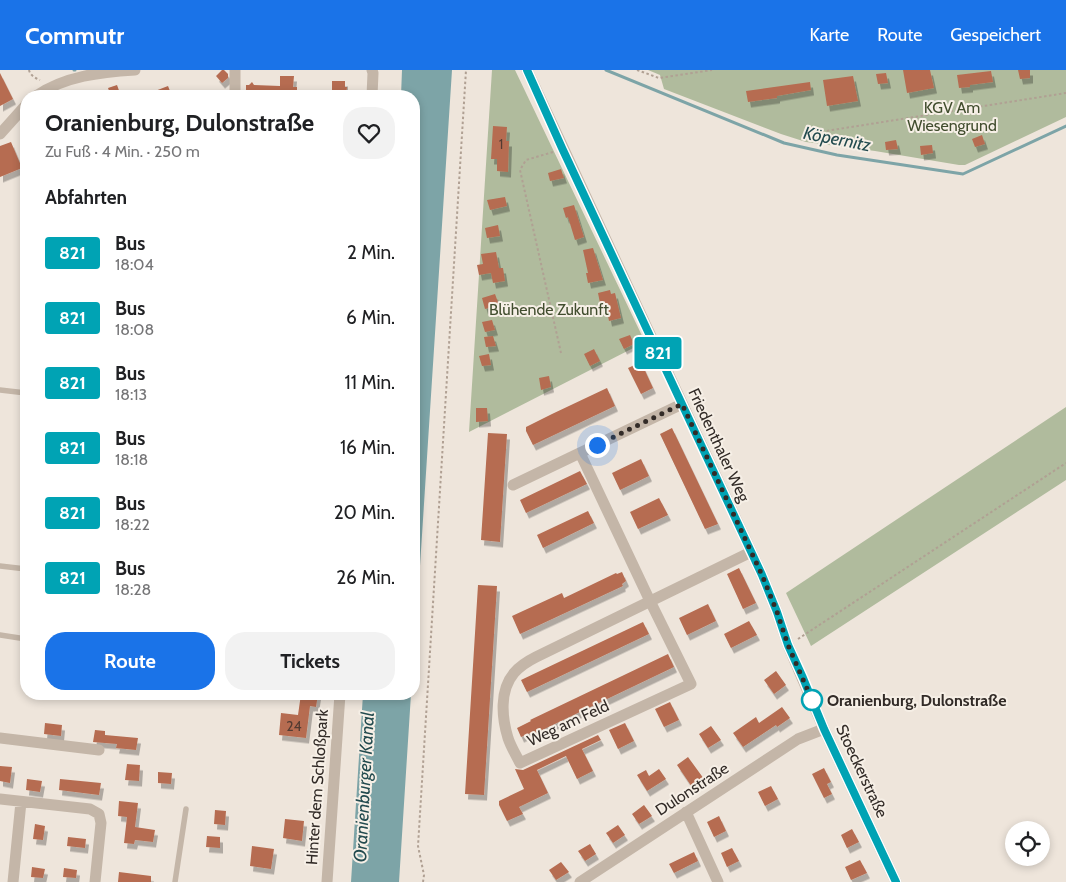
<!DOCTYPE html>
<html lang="de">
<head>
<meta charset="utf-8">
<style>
  :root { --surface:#fff; --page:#f2f2f2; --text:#202124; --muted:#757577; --accent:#1a73e8 }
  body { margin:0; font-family:Cabin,sans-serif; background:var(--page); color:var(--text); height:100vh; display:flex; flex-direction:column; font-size:19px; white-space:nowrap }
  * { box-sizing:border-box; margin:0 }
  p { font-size:16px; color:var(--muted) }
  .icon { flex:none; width:28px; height:28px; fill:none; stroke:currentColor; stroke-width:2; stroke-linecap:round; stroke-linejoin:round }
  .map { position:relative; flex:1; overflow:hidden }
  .drawer { position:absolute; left:20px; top:20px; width:400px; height:610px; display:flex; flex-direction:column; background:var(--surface); border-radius:20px; box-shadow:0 2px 8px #0003 }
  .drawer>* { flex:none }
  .badge { padding:0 10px; border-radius:4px; font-size:18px; line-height:32px }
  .tools { position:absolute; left:1005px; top:751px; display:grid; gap:10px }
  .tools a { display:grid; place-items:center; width:45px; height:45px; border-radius:50%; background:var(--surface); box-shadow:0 2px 8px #0003; font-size:25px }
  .you { position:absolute; width:25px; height:25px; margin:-12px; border:4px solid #fff; border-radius:50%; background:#1a73e8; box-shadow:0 0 0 8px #1a73e833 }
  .map>.badge { position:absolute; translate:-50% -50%; box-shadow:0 0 0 2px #fff }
  h2 { padding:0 25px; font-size:19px; line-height:45px }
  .round { display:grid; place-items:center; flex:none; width:52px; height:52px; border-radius:20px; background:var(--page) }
  .summary { display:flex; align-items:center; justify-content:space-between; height:85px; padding:0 25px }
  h1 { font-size:24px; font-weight:700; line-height:38px }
  .primary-button { display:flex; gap:10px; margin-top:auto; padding:10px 25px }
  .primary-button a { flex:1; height:58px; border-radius:20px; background:var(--accent); color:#fff; font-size:20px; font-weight:700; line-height:58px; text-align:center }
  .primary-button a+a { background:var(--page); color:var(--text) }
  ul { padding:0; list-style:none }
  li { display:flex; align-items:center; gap:15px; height:65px; padding:0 25px }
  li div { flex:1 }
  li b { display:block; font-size:19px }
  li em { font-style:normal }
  li .badge { min-width:55px; font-weight:700; text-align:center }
  header { display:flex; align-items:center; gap:30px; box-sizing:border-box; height:70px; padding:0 25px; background:var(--accent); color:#fff }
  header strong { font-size:24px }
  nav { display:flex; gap:28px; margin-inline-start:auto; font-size:18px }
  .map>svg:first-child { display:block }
  .green { fill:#b0bb9d }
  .water { fill:#7da4a7 }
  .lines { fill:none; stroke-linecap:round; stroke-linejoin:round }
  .stream { stroke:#7da4a7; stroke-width:3 }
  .building { fill:#b66c51; filter:url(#shadow) }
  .path { stroke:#b0a093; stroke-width:2; stroke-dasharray:2.5 2.5; stroke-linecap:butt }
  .service { stroke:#c4b6a8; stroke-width:5.5 }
  .minor { stroke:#c4b6a8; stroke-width:11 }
  .line-casing { stroke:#fff; stroke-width:11 }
  .line { stroke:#00a3b4; stroke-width:8 }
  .walk { stroke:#322b27; stroke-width:5; stroke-dasharray:0 9 }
  .stop-dot { fill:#fff; stroke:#00a3b4; stroke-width:2.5 }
  .labels { text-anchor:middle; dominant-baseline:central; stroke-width:4; stroke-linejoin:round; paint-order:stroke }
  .number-label { font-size:14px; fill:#533b32 }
  .park-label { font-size:16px; fill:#414d2e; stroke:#f6efe6 }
  .street-label { font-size:16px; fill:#322b27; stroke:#f6efe6 }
  .stop-label { font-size:16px; font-weight:bold; fill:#322b27; stroke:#f6efe6; text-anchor:start }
  .water-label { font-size:18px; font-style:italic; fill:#224a4e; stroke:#f6efe6 }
</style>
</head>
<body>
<header>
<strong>Commutr</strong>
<nav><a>Karte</a><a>Route</a><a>Gespeichert</a></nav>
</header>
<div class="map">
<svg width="1066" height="812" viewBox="0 0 1066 812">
  <defs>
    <filter id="shadow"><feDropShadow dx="3" dy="5.5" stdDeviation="0" flood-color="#0004"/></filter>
  </defs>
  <rect width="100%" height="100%" fill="#eee5db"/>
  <path class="green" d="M492,0H515L645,272L469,362Z
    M648,0H1066V47L965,95H959L875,81L806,72L781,64L664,19L660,5Z
    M1066,337V410L811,576L786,523Z"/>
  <path class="water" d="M402,0H452L414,589V26H401Z
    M363,624H411L399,812H351Z"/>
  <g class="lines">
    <path class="stream" d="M74,0H75
      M606,0L784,73L837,85L963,104L1066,56"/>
  </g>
  <path class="building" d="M222,0H224L228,4V8L222,13L216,6Z
    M903,0H930L934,18L907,23Z
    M1018,0H1030V8L1020,9Z
    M991,1L993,12L970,15V17L959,18L957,5Z
    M0,3L13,29L0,36Z
    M886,3L888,13L878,14L876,4Z
    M280,6H294L293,17H297V26H246V15H249L252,12L254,15L280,16Z
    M853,6L858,31L827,36L823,10Z
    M332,11H345V17H347L346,26H332Z
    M810,12L811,20L777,26V28L748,32L746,21Z
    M117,15L121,26H111L108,18Z
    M168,16L172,26H142Z
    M493,56L507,57L506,71H509L508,102L497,101V89H491Z
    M982,65L985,74L975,77L972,69Z
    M896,70L898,79L886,80L885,72Z
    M11,72L22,98L0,107V76Z
    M932,75L933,83L921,85L920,76Z
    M561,99L564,108L550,111L548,103Z
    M505,127L507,136L490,140L487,130Z
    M574,135L584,167L575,170L568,147L566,148L563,138Z
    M498,155L500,166L487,168L485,158Z
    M593,178L603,210L588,213L586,203H588L583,180Z
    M496,182L499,198H503L505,211L493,213L491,203L479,205L477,195L483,194L481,184Z
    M610,220L611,224L615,223L621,248L609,251L605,232L600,233L598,223Z
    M495,224L499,235L485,239L482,228Z
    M492,250L495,260L485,262L482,252Z
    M630,265L634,274L624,279L619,269Z
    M493,266L496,276L486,277L484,267Z
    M594,279L600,291L590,296L584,284Z
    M489,284L491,295L482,296L479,286Z
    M641,292L653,318L641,324L628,298Z
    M549,306L551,317L541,320L539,308Z
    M607,318L615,336L533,375L526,361V357L552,344Z
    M476,338H487L488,351L476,352Z
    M672,358L718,454L705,459L660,364Z
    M488,363L507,364L500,472L481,470Z
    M641,389L649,406L620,420L612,403Z
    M580,401L587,414L526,443L520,430Z
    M659,428L668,445L638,459L630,442Z
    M588,441L594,453L543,478L537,465Z
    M739,498L756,533L743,539L727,504Z
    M622,502L626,511L622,514L623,516L520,564L512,546L562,523L564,528L616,503L617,504Z
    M478,515L497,516L484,725L465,724Z
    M708,534L716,551L687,565L679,548Z
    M749,551L757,565L731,578L724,564Z
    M643,552L649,564L527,622L521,610Z
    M668,584L674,597L536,663L535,661L521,667L517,658L531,651L530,650Z
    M776,601L786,615L774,624L764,610Z
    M301,624H318L316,637L310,636L306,668L279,665L281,643L298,645Z
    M670,632L679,650L664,657L655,639Z
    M782,637L790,648L777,657L776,655L743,677L733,663L756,647L759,653Z
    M45,653L62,655L61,666L44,664Z
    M625,653L634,671L618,679L609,660Z
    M711,656L721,670L708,678L699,664Z
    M95,660L105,661V665L138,668L136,680L116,678L117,674L93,672Z
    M598,665L601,670L582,679L593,701L577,709L566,686L537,700L548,723L519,737L523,744L507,751L499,735V731L524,719L515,699L523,700Z
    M688,687L704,709L692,717L677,695Z
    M127,694L140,695L139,711L125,710Z
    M0,696L12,697L10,713L0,711Z
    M824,698L831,712L827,714L832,724L824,728L812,704Z
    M659,699L666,709L647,721L637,705L646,700L649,706Z
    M158,702L172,703L171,714L158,713Z
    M27,709L42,711L40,722L26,720Z
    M60,709L101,713L99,725L59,720Z
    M771,716L778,729L765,736L758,722Z
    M119,731L138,733L135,757L155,760L153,772L135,770L134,774L124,773L127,747L118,746Z
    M644,735L652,746L639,754L632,744Z
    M215,740L226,741L225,755L214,754Z
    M719,746L726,761L714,767L707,752Z
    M285,749L304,751L302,771L283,768Z
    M35,754L45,756L43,770L33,769Z
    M618,755L625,765L613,773L606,763Z
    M852,759L859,772L847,778L841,765Z
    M207,766L220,767V778L206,777Z
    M68,767L86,769L85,778L67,776Z
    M590,774L596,784L585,791L578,781Z
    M252,776L274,779L271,799L250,796Z
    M732,778L739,791L727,797L721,783Z
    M694,782L698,791L674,803L669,794Z
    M860,790L867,803L851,810L845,797Z
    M561,792L569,802L556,810L549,800Z
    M32,797L45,799L43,808L31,807Z
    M64,798L77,800L76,808L63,807Z
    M119,802L151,806V812H118Z"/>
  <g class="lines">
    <path class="path" d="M29,0C30,5 35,8 40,10
      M637,0L659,8L712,0
      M807,64L1066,23
      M553,82L526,90L520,100L561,283
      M798,569L1066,393
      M423,812L424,805L418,776L466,0"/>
    <path class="service" d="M0,320L26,323
      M0,496L26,499
      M0,565L26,569
      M175,812L186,739"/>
    <path class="minor" d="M372,0L373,3L372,26
      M527,0L762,505L777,542L788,575L824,659L896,812
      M36,26C64,6 102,2 135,0
      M235,26V0
      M0,64L26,35
      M580,383L650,531L691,614L520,693C516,685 511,677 508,668C502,648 499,621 514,603C520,596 528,591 536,587L751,482
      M513,415L682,334
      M0,668L99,680
      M0,729L90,739L99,744L101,753L95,812
      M686,742L718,812
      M13,812L21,732
      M327,812L340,624
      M580,812L798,669L824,659"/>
  </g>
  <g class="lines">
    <defs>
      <path id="line" d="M527,0L562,78L762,505L777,542L788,575L803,608L824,659L896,812"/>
    </defs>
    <use href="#line" class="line-casing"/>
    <use href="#line" class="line"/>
    <path class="walk" d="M597,375L682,334L762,505L777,542L788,575L812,630"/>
  </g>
  <circle class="stop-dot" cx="812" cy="630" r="10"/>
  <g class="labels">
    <g class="number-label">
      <text x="501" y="74">1</text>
      <text x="294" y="656">24</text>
    </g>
    <g class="park-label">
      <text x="952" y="37">KGV Am<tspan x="952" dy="18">Wiesengrund</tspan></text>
      <text x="549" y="239">Blühende Zukunft</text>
    </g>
    <g class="street-label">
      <text transform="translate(719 375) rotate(65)">Friedenthaler Weg</text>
      <text transform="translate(568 653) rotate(-25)">Weg am Feld</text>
      <text transform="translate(862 701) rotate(65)">Stoeckerstraße</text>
      <text transform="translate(317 717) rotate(-86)">Hinter dem Schloßpark</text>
      <text transform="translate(692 719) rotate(-33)">Dulonstraße</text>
    </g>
    <g class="stop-label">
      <text x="827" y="630">Oranienburg, Dulonstraße</text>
    </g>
    <g class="water-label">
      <text transform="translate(837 69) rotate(11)">Köpernitz</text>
      <text transform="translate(364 717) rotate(-87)">Oranienburger Kanal</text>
    </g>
  </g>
</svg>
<div class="tools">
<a><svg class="icon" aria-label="locate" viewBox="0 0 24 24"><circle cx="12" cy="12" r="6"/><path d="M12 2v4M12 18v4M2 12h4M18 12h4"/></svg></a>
</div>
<div class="you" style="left:597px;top:375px"></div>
<b class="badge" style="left:658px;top:283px;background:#00a3b4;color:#fff">821</b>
<section class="drawer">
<div class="summary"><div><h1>Oranienburg, Dulonstraße</h1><p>Zu Fuß · 4 Min. · 250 m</p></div><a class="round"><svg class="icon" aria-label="heart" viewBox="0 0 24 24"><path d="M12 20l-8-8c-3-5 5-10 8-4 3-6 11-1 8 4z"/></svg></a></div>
<h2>Abfahrten</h2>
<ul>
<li><span class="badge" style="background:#00a3b4;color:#fff">821</span><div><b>Bus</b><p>18:04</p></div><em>2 Min.</em></li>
<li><span class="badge" style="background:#00a3b4;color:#fff">821</span><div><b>Bus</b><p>18:08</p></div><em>6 Min.</em></li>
<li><span class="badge" style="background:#00a3b4;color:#fff">821</span><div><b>Bus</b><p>18:13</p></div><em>11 Min.</em></li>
<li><span class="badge" style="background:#00a3b4;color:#fff">821</span><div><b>Bus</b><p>18:18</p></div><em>16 Min.</em></li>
<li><span class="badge" style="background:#00a3b4;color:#fff">821</span><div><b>Bus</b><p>18:22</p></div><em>20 Min.</em></li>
<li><span class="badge" style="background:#00a3b4;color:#fff">821</span><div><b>Bus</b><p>18:28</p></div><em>26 Min.</em></li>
</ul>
<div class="primary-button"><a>Route</a><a>Tickets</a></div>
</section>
</div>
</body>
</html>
